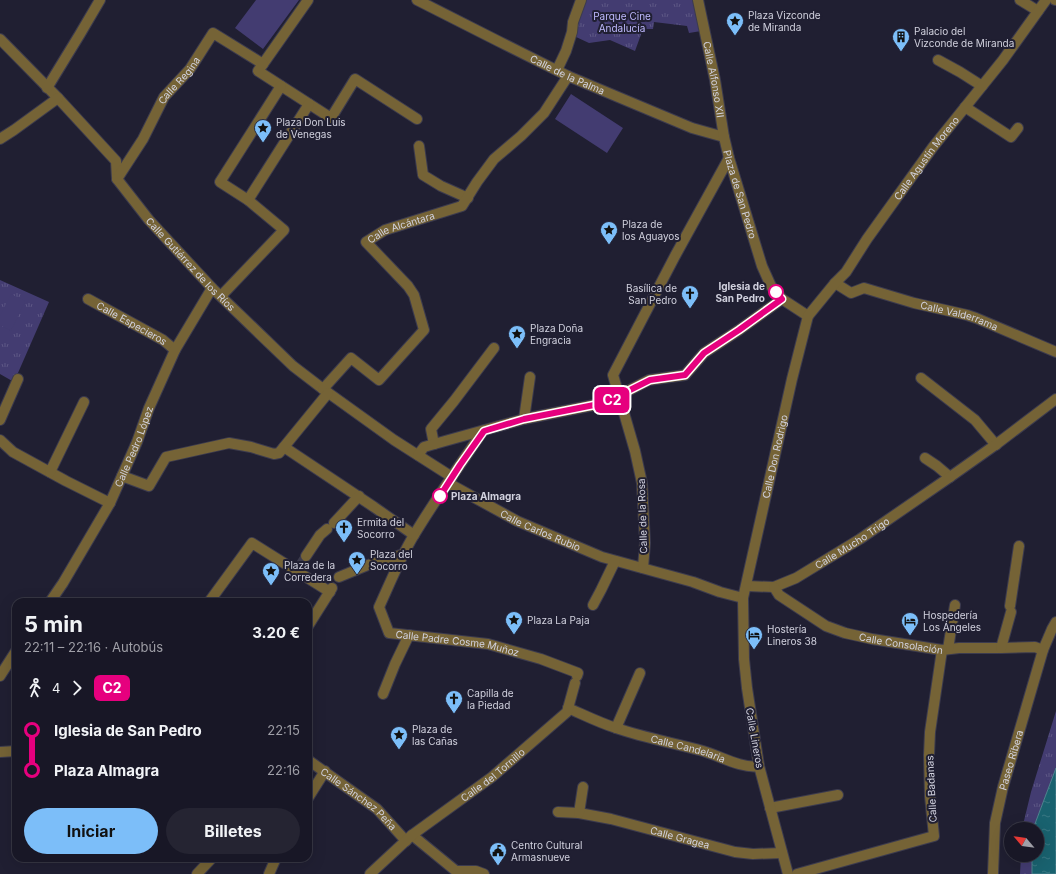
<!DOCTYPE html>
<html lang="es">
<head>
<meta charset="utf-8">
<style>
  :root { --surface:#181726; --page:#252432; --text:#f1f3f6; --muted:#9f9fa7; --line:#363643; --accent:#7cbef9 }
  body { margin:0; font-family:Inter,sans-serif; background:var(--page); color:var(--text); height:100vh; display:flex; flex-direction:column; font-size:15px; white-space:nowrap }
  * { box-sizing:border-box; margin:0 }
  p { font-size:13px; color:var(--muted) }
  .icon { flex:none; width:22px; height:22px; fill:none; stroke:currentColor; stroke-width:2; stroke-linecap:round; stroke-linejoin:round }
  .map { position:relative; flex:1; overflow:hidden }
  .panel { position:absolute; left:12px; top:598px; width:300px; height:264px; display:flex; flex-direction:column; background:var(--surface); border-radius:12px; box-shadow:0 4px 16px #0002,0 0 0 1px var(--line) }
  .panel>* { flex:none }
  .badge { padding:0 8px; border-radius:6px; font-size:14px; line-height:26px }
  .needle { width:26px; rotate:299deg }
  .buttons { position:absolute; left:1004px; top:822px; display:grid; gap:8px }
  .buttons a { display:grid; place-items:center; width:40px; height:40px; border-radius:50%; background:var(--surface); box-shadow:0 4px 16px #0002,0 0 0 1px var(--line); font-size:20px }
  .map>.badge { position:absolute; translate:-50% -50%; box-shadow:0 0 0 2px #fff }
  .legs { display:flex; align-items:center; gap:6px; height:44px; padding:0 12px; font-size:13px }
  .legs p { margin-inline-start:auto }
  .summary { display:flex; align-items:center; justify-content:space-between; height:68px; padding:0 12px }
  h1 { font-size:22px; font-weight:700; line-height:30px }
  .cta { display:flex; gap:8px; margin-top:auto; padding:8px 12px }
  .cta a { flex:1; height:46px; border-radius:24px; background:var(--accent); color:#111; font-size:16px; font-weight:700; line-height:46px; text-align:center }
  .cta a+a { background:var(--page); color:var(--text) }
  ul { padding:0 12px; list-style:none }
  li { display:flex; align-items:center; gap:14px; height:40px; font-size:15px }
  li i { display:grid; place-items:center; width:6px; height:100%; margin:0 5px; background:currentColor }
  li i::after { content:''; width:10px; height:10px; margin:-5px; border:3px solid; border-radius:50%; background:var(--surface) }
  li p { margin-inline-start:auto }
  li:first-child i { background:linear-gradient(#0000 50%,currentColor 0) }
  li:last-child i { background:linear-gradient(currentColor 50%,#0000 0) }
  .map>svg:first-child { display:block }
  .park { fill:url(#park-tufts) }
  .garden { fill:#433c71 }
  .water { fill:url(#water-ripples); stroke:#508390 }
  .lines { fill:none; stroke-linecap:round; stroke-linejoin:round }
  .minor-tunnel { stroke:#3b3a4c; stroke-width:10; stroke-dasharray:10 5; stroke-linecap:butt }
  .minor-casing { stroke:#3c3b4e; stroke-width:12 }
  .minor { stroke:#756336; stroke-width:10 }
  .line-1-casing { stroke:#fff; stroke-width:9 }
  .line-1 { stroke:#e6007e; stroke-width:6 }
  .stop-1-dot { fill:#fff; stroke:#e6007e; stroke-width:2 }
  .labels { text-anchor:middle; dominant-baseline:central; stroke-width:4; stroke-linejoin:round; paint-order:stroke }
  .poi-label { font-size:10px; fill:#d1d1de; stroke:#201f32; text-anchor:start }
  .park-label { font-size:10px; fill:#beb9fd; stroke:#201f32 }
  .street-label { font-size:10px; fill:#d1d1de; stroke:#201f32 }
  .stop-label { font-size:10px; font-weight:bold; fill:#d1d1de; stroke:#201f32; text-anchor:end }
</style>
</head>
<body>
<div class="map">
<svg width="1056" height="874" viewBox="0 0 1056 874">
  <defs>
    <pattern id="park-tufts" width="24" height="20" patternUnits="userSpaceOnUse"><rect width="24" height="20" fill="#433c71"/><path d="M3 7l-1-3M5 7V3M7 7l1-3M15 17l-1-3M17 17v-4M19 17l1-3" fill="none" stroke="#5d5785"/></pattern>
    <pattern id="water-ripples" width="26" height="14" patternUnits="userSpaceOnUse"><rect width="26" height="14" fill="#19626f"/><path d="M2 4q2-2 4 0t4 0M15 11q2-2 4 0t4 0" fill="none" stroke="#397783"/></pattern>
  </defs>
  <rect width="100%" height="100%" fill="#201f32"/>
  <path class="park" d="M585,0H697L701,31L689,33L687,26L654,22L653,29H643L635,51L610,40L589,43L574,36Z
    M0,280L49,302L14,382L0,374Z
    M1056,711V768L1033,829H1022L1031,792Z
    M1021,855H1032V874H1020Z"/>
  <path class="garden" d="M256,0H299L263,49L235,28Z
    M571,94L623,128L607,153L555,119Z
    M11,294L25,301L11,331L0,325V316Z"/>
  <path class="water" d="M1056,768V874H1032V855H1037V829H1033Z"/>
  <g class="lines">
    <path class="minor-tunnel" d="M299,567L306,556"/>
    <defs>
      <g id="minor">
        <path id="s1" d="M417,0L498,41L568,76L692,128L724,137"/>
        <path id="s2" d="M698,0L715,80L724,137L729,158L762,266L771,286L782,299L808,316"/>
        <path d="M1020,0L1038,11"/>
        <path d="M1055,0H1056"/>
        <path id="s3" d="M0,39L58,98L116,161L117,179L149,220L212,288L293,366L323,389L394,440L452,477"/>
        <path d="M938,60L960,72L982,86"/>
        <path d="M263,64L308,0"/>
        <path d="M557,70L566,51L572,32L573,22L581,0"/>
        <path d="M47,88L80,34L100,0"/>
        <path d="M965,107L1011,137L1018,128"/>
        <path d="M0,139L14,130L58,98"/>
        <path d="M419,146L423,175L441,186L468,198"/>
        <path id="s4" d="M117,179L143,139L164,97L190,69L213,33L263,64L258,71L331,118L355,79L417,119"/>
        <path d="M248,200L309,104"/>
        <path id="s5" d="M835,283L851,293L864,288L914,303L967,315L976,318L1056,352"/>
        <path d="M221,296L284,230L248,200L220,182L281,86"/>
        <path id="s6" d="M88,299L163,340L175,350"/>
        <path d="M921,378L975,420L996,445"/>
        <path id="s7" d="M323,389L351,358L379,380L424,330L414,295L408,286L366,242L385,230L462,206L477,182L494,159L521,136L544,113L568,76"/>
        <path d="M524,419L530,377"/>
        <path d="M0,420L18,379"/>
        <path id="s8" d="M483,431C460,465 435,500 414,535C400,558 390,583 379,607L389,633L488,644L541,659L578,673L577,676"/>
        <path d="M0,440L13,452L66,481L110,503"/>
        <path d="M434,444L431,429L454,401L494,348"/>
        <path d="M284,447L374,507L414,535"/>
        <path d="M418,455L424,447L445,441L524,419L609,402L620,395L649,380L685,375L704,353L739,330L782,299"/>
        <path d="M925,458L937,466L950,477"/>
        <path d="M50,472L84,402"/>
        <path d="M122,476L149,486L166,457L229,443L251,447L274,454L279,453L328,393"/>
        <path id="s9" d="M448,483L517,521L602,557L693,582L720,592L743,598"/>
        <path d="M334,523L359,496"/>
        <path d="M306,556L320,535L327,529"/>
        <path d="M643,568L645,543L642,483L635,451L613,375L675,256L729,158"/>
        <path d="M339,577L368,565L404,554"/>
        <path id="s10" d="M747,586L774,587L796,578L860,539L950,477L998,443L1056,399"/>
        <path id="s11" d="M774,587L779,595L826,626L845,633L872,639L942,650L959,648H1001L1035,647L1043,650"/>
        <path id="s12" d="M50,602L63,583L110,503L137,442L149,408L175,350L212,288"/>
        <path d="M209,602L252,543L330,592"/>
        <path d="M593,605L601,590L615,561"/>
        <path d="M1010,606L1019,546"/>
        <path d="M308,626L332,588"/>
        <path d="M1001,648L1011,612"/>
        <path d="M948,649L955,605"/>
        <path d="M0,676L16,651"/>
        <path d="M383,694L395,664L409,635"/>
        <path id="s13" d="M568,708C584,715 600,723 616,728C645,738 674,743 703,751C720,756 742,769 759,766"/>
        <path d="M616,728L640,673"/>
        <path d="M0,752L16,751"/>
        <path id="s14" d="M308,760L377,809L406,841"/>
        <path d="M308,798L325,771"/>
        <path d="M770,808L838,795"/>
        <path id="s15" d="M558,812L579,813L611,819L735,852L753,854L782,853"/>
        <path d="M579,813L583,787"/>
        <path d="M412,835L456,871H476L484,874"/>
        <path d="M197,874L212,858"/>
        <path d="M269,874L276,858"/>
        <path id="s16" d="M370,874L412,835L492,777L567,712L575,683"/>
        <path id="s17" d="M788,874L759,766L747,688L744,659L743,598L792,379L808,316L835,283L846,272L867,239L933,147L1003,60L1046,0"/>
        <path d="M797,874L934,836L930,796L929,755L930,732L942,650"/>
        <path id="s18" d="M993,874L995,823L1003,787L1043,650L1052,629L1056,622"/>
      </g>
    </defs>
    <use href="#minor" class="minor-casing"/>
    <use href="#minor" class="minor"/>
  </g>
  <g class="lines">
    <defs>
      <path id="line-1" d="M440,496L460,465L484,431L524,419L609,402L620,395L650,380L685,375L704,353L739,330L782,299L776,292"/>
    </defs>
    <use href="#line-1" class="line-1-casing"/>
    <use href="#line-1" class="line-1"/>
  </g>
  <defs>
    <symbol id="sight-pin" viewBox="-11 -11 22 30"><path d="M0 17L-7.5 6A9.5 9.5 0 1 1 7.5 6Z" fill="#7cbef9" stroke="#201f32"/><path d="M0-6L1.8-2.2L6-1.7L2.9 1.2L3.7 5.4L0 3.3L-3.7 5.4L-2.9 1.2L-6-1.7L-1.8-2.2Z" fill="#111"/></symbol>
    <symbol id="building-pin" viewBox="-11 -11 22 30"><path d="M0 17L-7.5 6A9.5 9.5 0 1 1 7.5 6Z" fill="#7cbef9" stroke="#201f32"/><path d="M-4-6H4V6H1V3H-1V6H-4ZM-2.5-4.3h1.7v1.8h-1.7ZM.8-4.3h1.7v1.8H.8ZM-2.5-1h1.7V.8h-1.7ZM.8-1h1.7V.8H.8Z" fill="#111"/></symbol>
    <symbol id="church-pin" viewBox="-11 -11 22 30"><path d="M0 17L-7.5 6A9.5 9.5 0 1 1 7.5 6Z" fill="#7cbef9" stroke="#201f32"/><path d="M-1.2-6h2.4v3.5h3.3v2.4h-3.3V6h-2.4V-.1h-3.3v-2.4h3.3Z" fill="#111"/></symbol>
    <symbol id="hotel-pin" viewBox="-11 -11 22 30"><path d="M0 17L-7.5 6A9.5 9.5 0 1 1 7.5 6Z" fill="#7cbef9" stroke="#201f32"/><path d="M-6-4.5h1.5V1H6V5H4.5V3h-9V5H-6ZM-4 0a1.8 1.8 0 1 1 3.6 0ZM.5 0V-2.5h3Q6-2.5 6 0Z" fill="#111"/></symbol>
    <symbol id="civic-pin" viewBox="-11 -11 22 30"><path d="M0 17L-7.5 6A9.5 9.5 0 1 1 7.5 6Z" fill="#7cbef9" stroke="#201f32"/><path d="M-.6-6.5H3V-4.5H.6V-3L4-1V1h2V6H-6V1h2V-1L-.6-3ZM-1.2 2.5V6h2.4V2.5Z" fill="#111"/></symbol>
  </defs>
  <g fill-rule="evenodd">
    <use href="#sight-pin" x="725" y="11" width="20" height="27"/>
    <use href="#building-pin" x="891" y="27" width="20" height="27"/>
    <use href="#sight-pin" x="253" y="118" width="20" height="27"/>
    <use href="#sight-pin" x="599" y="220" width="20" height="27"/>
    <use href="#church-pin" x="680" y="284" width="20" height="27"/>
    <use href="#sight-pin" x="507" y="324" width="20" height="27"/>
    <use href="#church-pin" x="334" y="518" width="20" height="27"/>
    <use href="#sight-pin" x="347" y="550" width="20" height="27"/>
    <use href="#sight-pin" x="261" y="561" width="20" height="27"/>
    <use href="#sight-pin" x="504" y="610" width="20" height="27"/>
    <use href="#hotel-pin" x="900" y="611" width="20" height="27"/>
    <use href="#hotel-pin" x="744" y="625" width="20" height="27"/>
    <use href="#church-pin" x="444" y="689" width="20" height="27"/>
    <use href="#sight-pin" x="389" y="725" width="20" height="27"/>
    <use href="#civic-pin" x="488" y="841" width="20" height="27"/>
  </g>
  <g class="stop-1-dot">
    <circle cx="776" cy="292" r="7"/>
    <circle cx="440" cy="496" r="7"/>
  </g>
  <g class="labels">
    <g class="poi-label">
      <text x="748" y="15">Plaza Vizconde<tspan x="748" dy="12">de Miranda</tspan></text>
      <text x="914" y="31">Palacio del<tspan x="914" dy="12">Vizconde de Miranda</tspan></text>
      <text x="276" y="122">Plaza Don Luis<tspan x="276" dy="12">de Venegas</tspan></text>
      <text x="622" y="224">Plaza de<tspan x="622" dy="12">los Aguayos</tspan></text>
      <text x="677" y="288" text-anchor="end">Basílica de<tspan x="677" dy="12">San Pedro</tspan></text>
      <text x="530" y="328">Plaza Doña<tspan x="530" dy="12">Engracia</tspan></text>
      <text x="357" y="522">Ermita del<tspan x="357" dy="12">Socorro</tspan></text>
      <text x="370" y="554">Plaza del<tspan x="370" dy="12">Socorro</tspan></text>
      <text x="284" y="565">Plaza de la<tspan x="284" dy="12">Corredera</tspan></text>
      <text x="923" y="615">Hospedería<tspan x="923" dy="12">Los Ángeles</tspan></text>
      <text x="527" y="620">Plaza La Paja</text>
      <text x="767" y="629">Hostería<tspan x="767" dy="12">Lineros 38</tspan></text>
      <text x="467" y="693">Capilla de<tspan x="467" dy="12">la Piedad</tspan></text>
      <text x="412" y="729">Plaza de<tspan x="412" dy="12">las Cañas</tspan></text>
      <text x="511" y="845">Centro Cultural<tspan x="511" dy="12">Armasnueve</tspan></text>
    </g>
    <g class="park-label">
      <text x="622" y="16">Parque Cine<tspan x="622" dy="12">Andalucía</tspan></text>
    </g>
    <g class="street-label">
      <text stroke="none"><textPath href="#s1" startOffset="168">Calle de la Palma</textPath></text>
      <text stroke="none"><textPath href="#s2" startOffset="81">Calle Alfonso XII</textPath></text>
      <text stroke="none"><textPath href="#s4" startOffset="117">Calle Regina</textPath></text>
      <text stroke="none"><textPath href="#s17" startOffset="768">Calle Agustín Moreno</textPath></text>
      <text stroke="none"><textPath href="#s2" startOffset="199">Plaza de San Pedro</textPath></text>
      <text stroke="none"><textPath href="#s7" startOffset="291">Calle Alcántara</textPath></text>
      <text stroke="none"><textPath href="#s3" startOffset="299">Calle Gutiérrez de los Ríos</textPath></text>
      <text stroke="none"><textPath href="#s5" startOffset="132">Calle Valderrama</textPath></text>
      <text stroke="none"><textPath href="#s6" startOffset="50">Calle Especieros</textPath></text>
      <text stroke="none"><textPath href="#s12" startOffset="177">Calle Pedro López</textPath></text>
      <text stroke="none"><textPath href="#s17" startOffset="426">Calle Don Rodrigo</textPath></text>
      <text transform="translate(642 516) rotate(-92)">Calle de la Rosa</text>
      <text stroke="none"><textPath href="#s9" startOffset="104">Calle Carlos Rubio</textPath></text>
      <text stroke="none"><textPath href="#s10" startOffset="117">Calle Mucho Trigo</textPath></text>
      <text stroke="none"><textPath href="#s11" startOffset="143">Calle Consolación</textPath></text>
      <text stroke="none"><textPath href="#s8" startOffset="302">Calle Padre Cosme Muñoz</textPath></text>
      <text transform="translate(755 738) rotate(80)">Calle Lineros</text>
      <text stroke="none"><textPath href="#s13" startOffset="127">Calle Candelaria</textPath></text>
      <text stroke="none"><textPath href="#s18" startOffset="116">Paseo Ribera</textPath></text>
      <text stroke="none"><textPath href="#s16" startOffset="158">Calle del Tornillo</textPath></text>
      <text transform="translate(931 789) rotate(-93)">Calle Badanas</text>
      <text stroke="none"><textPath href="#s14" startOffset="64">Calle Sánchez Peña</textPath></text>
      <text stroke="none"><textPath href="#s15" startOffset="125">Calle Gragea</textPath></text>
    </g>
    <g class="stop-label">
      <text x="765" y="286">Iglesia de<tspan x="765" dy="12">San Pedro</tspan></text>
      <text x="451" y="496" text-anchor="start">Plaza Almagra</text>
    </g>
  </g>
</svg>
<div class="buttons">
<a><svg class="needle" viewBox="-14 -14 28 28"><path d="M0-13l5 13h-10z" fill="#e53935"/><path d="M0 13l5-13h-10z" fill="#9f9fa7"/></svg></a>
</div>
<b class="badge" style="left:612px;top:400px;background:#e6007e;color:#fff">C2</b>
<section class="panel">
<div class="summary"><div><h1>5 min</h1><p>22:11 – 22:16 · Autobús</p></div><b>3.20 €</b></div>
<div class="legs"><svg class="icon" aria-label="walk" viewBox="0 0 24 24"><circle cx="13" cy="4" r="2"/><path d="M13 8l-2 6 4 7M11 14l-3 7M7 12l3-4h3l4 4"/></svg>4<svg class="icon" aria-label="forward" viewBox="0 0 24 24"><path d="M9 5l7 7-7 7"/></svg><b class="badge" style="background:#e6007e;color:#fff">C2</b></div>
<ul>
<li><i style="color:#e6007e"></i><b>Iglesia de San Pedro</b><p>22:15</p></li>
<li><i style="color:#e6007e"></i><b>Plaza Almagra</b><p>22:16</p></li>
</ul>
<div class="cta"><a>Iniciar</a><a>Billetes</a></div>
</section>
</div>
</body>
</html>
